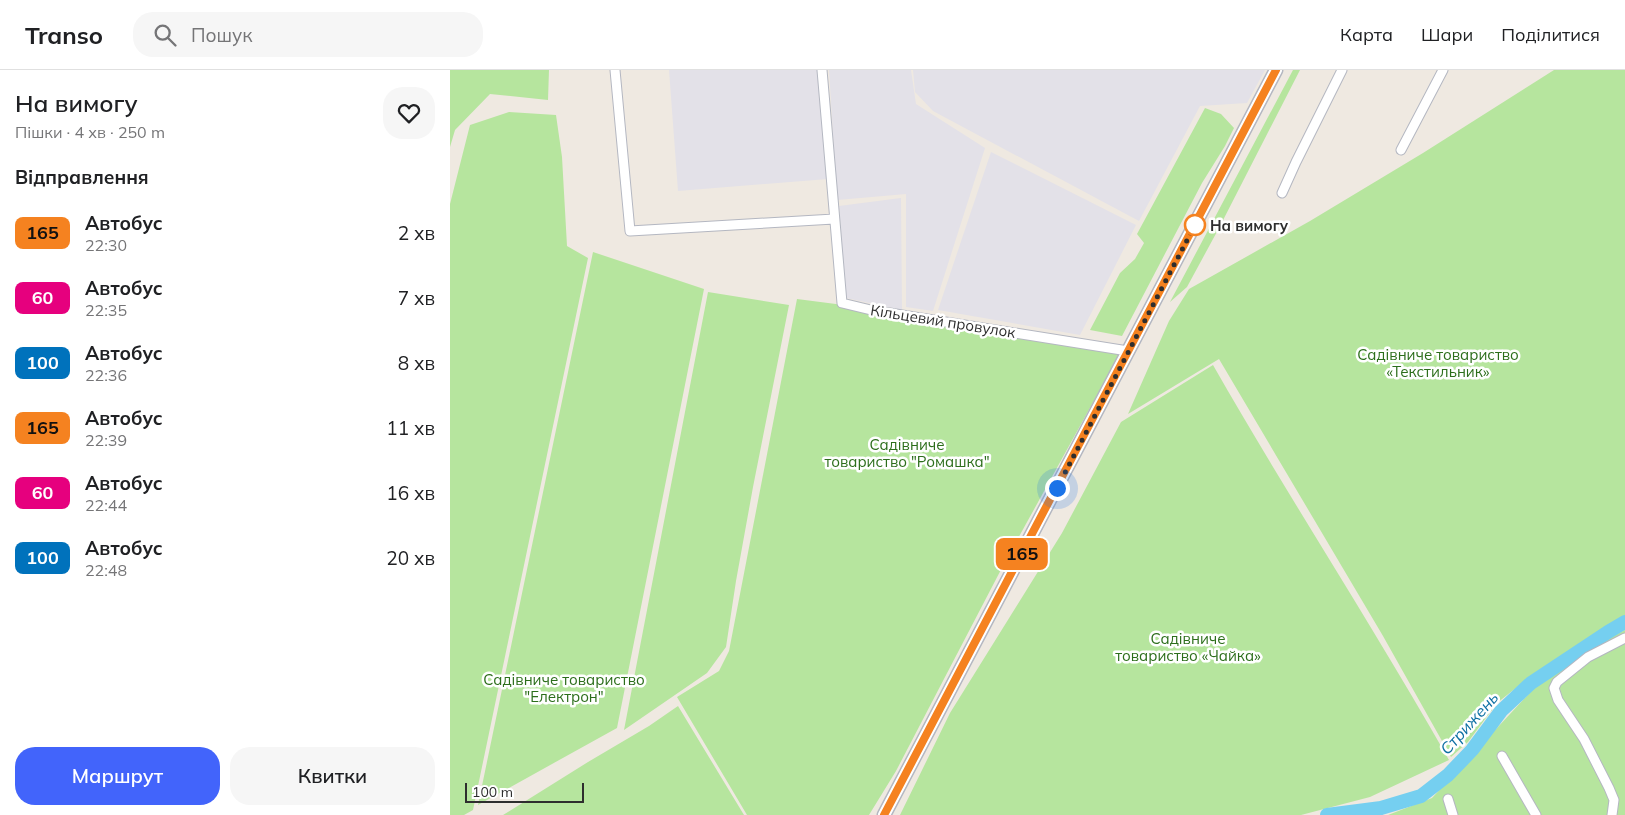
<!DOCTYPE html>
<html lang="uk">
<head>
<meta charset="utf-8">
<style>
  :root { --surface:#fff; --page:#f6f6f6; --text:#202124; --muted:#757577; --line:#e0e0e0; --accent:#4264fb }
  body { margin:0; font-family:Mulish,sans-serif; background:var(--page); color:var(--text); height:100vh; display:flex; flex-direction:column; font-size:19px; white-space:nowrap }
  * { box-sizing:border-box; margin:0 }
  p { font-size:16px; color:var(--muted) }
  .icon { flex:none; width:28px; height:28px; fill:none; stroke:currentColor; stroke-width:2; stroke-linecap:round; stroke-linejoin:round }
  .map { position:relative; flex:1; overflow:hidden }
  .panel { display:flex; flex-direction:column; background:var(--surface); width:450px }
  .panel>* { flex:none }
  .badge { padding:0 10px; border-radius:8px; font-size:18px; line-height:32px }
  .scale { position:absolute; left:15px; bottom:12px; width:119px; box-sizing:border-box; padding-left:5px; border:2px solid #2e2e2e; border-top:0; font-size:14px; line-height:18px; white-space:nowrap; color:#2e2e2e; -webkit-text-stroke:4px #fff; paint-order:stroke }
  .you { position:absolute; width:25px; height:25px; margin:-12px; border:4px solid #fff; border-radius:50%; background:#1a73e8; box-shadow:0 0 0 8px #1a73e833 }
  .map>.badge { position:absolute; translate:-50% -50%; box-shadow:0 0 0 2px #fff }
  h2 { padding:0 15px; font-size:19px; line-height:45px }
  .round { display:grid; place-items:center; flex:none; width:52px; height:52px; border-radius:20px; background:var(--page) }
  .headline { display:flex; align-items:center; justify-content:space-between; height:85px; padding:0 15px }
  h1 { font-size:24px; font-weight:600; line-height:38px }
  .action { display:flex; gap:10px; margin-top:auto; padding:10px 15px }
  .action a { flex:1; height:58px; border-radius:20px; background:var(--accent); color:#fff; font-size:20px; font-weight:600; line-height:58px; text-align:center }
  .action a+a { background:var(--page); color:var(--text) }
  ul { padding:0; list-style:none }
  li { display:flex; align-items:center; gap:15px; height:65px; padding:0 15px }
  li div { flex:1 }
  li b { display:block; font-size:19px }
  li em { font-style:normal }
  li .badge { min-width:55px; font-weight:700; text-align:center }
  header { display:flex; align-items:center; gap:30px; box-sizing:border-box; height:70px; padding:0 25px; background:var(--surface); border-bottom:1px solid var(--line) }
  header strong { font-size:24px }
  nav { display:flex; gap:28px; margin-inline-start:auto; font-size:18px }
  .search { width:350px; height:45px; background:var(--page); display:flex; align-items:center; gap:12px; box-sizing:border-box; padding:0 18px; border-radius:20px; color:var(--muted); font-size:19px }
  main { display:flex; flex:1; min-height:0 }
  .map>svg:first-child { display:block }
  .industrial { fill:#e3e1e8 }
  .green { fill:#b6e59e }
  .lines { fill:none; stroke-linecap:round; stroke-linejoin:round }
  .river { stroke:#75cff0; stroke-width:14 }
  .street-casing { stroke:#b4b7c1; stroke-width:11 }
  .secondary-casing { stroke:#b4b7c1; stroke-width:15 }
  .street { stroke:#fff; stroke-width:9 }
  .secondary { stroke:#fff; stroke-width:12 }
  .line-casing { stroke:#fff; stroke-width:11 }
  .line { stroke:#f58220; stroke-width:8 }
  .walk { stroke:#2e2e2e; stroke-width:5; stroke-dasharray:0 9 }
  .stop-dot { fill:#fff; stroke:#f58220; stroke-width:2.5 }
  .labels { text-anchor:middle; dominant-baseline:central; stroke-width:5; stroke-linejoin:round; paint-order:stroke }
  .stop-label { font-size:15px; font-weight:bold; fill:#2e2e2e; stroke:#fff; text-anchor:start }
  .street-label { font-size:15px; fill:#2e2e2e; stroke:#fff }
  .park-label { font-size:15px; fill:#2c6e1b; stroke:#fff }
  .water-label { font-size:16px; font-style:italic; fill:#0d6fa3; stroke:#fff }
</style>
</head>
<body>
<header>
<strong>Transo</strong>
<div class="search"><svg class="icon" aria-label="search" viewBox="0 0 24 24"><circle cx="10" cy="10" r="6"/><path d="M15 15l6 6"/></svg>Пошук</div>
<nav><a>Карта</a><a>Шари</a><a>Поділитися</a></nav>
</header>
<main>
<section class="panel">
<div class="headline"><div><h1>На вимогу</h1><p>Пішки · 4 хв · 250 m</p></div><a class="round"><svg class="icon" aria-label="heart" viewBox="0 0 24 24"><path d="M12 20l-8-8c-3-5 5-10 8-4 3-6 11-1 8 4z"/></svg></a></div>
<h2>Відправлення</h2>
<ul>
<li><span class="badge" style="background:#f58220;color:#111">165</span><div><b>Автобус</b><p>22:30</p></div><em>2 хв</em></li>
<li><span class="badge" style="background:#e6007e;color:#fff">60</span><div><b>Автобус</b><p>22:35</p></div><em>7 хв</em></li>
<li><span class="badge" style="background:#0072bc;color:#fff">100</span><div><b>Автобус</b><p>22:36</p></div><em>8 хв</em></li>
<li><span class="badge" style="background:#f58220;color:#111">165</span><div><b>Автобус</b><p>22:39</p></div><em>11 хв</em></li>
<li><span class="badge" style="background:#e6007e;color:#fff">60</span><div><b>Автобус</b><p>22:44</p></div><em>16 хв</em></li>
<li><span class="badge" style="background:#0072bc;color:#fff">100</span><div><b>Автобус</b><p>22:48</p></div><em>20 хв</em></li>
</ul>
<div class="action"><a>Маршрут</a><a>Квитки</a></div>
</section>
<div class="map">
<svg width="1175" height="745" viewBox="0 0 1175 745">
  <rect width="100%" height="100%" fill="#efe9e1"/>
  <path class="industrial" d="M219,0H368L378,109L228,121Z
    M379,0H461L466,34L535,78L483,241L456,237V124L387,130Z
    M463,0H815L797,33L750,36L689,151L483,41L465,22Z
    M541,82L686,155L630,265L488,240Z
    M451,128L452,240L396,228L389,136Z"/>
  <path class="green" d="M0,0H99L98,30L40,24L5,60L0,77Z
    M843,0H850L769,158L737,217L720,232Z
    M1104,0H1175V546L1085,603L1047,633L1018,672L1001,687L933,566L769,289L678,344L719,251L739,219L860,151L973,83Z
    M755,38L771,44L784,58L775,76L752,113L672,266L640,260L670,203L685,189L694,173L687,164Z
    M59,42L106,45L112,87L117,176L138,188L23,740L14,745H0V134L20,55Z
    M143,182L254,219L167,658L28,735Z
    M258,222L339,235L303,417L286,511L276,577L257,603L174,660Z
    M347,229L502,249L673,278L555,492L446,701L419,745H297L227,627L269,601L279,581Z
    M763,295C839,428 923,556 999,690L920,727L851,745H450L500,643L612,463L671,352Z
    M1175,560V745H938L982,728L1087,615L1145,575Z
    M228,636L294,745H53L138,692L199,656Z"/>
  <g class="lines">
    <path class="river" d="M877,745L931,738L971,726L998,705L1022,680L1051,641L1081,613L1158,562L1175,552"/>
    <defs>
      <path id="street" d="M165,0L180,161L384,149
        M372,0L392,233L421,240L678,281
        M951,80L993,0
        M832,123L846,92L892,0
        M1052,686L1086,745
        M998,729L1003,745
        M1162,745L1164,730L1159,718L1134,669L1108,630L1104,618L1107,612L1138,587L1175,568"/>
      <path id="secondary" d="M434,745L826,0"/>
    </defs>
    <use href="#street" class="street-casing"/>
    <use href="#secondary" class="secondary-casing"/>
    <use href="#street" class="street"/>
    <use href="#secondary" class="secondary"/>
  </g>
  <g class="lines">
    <defs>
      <path id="line" d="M434,745L826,0"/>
    </defs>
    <use href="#line" class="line-casing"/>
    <use href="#line" class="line"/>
    <path class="walk" d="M607,418L745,155"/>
  </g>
  <circle class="stop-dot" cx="745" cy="155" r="10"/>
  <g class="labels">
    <g class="stop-label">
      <text x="760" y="155">На вимогу</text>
    </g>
    <g class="street-label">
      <text transform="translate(493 251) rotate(9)">Кільцевий провулок</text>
    </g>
    <g class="park-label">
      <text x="988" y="284">Садівниче товариство<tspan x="988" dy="17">«Текстильник»</tspan></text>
      <text x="457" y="374">Садівниче<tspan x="457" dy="17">товариство "Ромашка"</tspan></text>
      <text x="738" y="568">Садівниче<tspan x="738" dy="17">товариство «Чайка»</tspan></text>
      <text x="114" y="609">Садівниче товариство<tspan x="114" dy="17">"Електрон"</tspan></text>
    </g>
    <g class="water-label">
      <text transform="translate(1019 653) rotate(-48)">Стрижень</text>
    </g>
  </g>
</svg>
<div class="scale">100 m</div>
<div class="you" style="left:607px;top:418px"></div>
<b class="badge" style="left:572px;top:484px;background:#f58220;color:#111">165</b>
</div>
</main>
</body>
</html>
